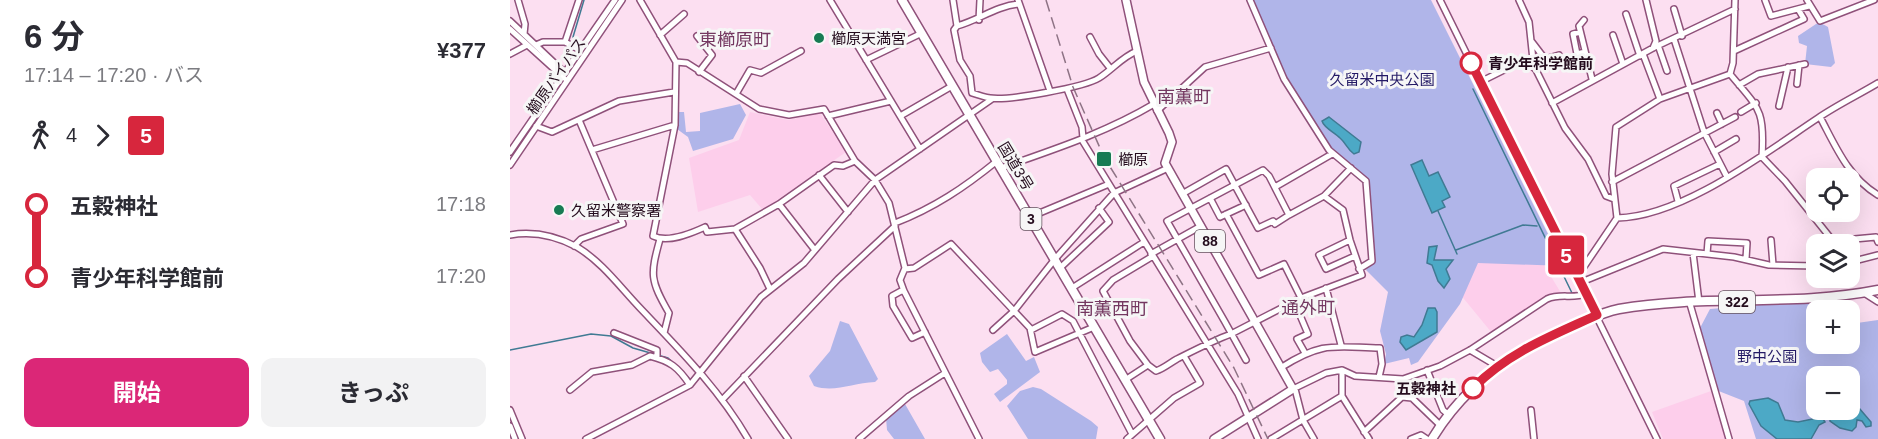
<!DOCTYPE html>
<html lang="ja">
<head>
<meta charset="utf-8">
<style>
  :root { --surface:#fff; --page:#f2f2f3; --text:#2b2b33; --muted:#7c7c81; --accent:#db2777 }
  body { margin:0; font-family:Helvetica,"Noto Sans JP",sans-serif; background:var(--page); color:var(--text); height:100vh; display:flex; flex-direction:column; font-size:22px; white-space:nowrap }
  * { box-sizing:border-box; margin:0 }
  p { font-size:20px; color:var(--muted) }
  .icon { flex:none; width:33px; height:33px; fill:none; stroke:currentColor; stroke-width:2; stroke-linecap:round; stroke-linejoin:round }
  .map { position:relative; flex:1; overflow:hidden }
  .side { display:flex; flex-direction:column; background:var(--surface); width:510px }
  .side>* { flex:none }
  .badge { padding:0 12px; border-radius:4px; font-size:21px; line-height:39px }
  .tools { position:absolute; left:1296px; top:168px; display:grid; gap:12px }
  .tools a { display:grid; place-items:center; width:54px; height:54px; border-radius:12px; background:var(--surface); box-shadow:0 6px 24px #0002; font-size:30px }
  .map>.badge { position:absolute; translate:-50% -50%; box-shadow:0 0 0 3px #fff }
  .legs { display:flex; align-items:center; gap:9px; height:66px; padding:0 24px; font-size:20px }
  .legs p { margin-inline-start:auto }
  .headline { display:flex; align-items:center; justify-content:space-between; height:102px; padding:0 24px }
  h1 { font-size:33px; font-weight:700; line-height:45px }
  .button { display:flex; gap:12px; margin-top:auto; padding:12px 24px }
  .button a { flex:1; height:69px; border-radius:12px; background:var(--accent); color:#fff; font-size:24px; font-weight:700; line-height:69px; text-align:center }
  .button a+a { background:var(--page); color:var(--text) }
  ul { padding:0 24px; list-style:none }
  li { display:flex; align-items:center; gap:21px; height:72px; font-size:22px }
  li i { display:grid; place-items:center; width:9px; height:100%; margin:0 8px; background:currentColor }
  li i::after { content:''; width:15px; height:15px; margin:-8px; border:4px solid; border-radius:50%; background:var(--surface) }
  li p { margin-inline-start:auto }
  li:first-child i { background:linear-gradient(#0000 50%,currentColor 0) }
  li:last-child i { background:linear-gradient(currentColor 50%,#0000 0) }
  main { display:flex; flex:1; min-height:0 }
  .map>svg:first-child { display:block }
  .built { fill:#fdceeb }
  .green { fill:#b0b5e9; fill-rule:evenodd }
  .water { fill:#4ca9c6; stroke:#407a93; stroke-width:1.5 }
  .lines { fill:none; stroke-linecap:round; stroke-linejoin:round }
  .stream { stroke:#407a93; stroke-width:1.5 }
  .minor-casing { stroke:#8f517a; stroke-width:8 }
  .major-casing { stroke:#8f517a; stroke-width:10 }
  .highway-casing { stroke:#8f517a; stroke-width:11 }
  .minor { stroke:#fff; stroke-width:5 }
  .major { stroke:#fff; stroke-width:7 }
  .highway { stroke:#fff; stroke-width:8 }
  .rail { stroke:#8e7385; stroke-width:1.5; stroke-dasharray:12 6; stroke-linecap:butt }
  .line-1-casing { stroke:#fff; stroke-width:14 }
  .line-1 { stroke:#d7263d; stroke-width:9 }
  .poi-dot { fill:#177b53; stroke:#f6f6f6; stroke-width:2 }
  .stop-1-dot { fill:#fff; stroke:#d7263d; stroke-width:3 }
  .labels { text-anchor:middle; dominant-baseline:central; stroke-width:6; stroke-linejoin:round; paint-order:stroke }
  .shield { fill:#f6f6f6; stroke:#63525e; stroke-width:1.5 }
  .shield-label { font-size:14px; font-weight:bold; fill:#240c1d }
  .poi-label { font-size:15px; fill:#240c1d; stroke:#f6f6f6; text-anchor:start }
  .stop-label { font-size:15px; font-weight:bold; fill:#240c1d; stroke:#f6f6f6; text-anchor:start }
  .street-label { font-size:15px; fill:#240c1d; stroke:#f6f6f6 }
  .park-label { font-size:15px; fill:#241a66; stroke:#f6f6f6 }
  .quarter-label { font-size:18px; fill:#743861; stroke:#f6f6f6 }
</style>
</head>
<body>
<main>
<section class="side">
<div class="headline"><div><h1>6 分</h1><p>17:14 – 17:20 · バス</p></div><b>¥377</b></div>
<div class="legs"><svg class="icon" aria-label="walk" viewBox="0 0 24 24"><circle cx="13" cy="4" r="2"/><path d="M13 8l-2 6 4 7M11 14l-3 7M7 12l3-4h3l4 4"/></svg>4<svg class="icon" aria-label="forward" viewBox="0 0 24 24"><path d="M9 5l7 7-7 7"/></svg><b class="badge" style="background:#d7263d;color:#fff">5</b></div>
<ul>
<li><i style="color:#d7263d"></i><b>五穀神社</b><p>17:18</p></li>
<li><i style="color:#d7263d"></i><b>青少年科学館前</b><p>17:20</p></li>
</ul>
<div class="button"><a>開始</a><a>きっぷ</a></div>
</section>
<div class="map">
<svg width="1368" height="439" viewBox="0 0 1368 439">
  <rect width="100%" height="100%" fill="#fcdff1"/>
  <path class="built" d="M240,112L278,120L310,113L336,152L253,210L240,195L188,212L179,158L229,140Z
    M1002,243L1031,260L1051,293L982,333L945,288L957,266Z
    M1201,391L1215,434L1223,439H1153L1142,412Z"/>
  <path class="green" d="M743,0H921L1054,266L968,263L950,304L908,362L901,365L899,358L874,364L876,354L870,331L878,292L856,270L862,260L856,177L823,151L776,76Z
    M1309,22L1318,27L1325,63L1321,67L1295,64L1297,46L1289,43L1288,36Z
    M230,104L236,115L223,139L183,151L178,137L167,129V112H174L176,132L190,131V113Z
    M1324,299L1327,310H1306V344H1340V324L1368,320V439H1246L1234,401L1206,390L1190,328L1200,309ZM1306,376H1340V410H1306Z
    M330,321L339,324L368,379L365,382C343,383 324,393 304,386L299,376L320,351Z
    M497,334L516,361L524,357L530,372L490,402L484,394L497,384V380L488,369L480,372L472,362L470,353Z
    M523,387L531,389L581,421L588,427L586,439H518L497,406L510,391Z
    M395,404L415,439H384L377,430L376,418Z"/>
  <path class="water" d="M819,117L851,142L849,152L844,154C837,149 836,143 830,138C824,132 814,128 812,121Z
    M912,160L919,176L928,172L940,197L932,201L935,207L922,213L901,165Z
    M927,246L924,260H943L936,269L940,279L934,288L928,281L922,265L917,263L919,247Z
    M918,308H925L927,312V332L896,350L890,342L891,337L897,335L904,337L912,325Z
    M1258,398L1268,403L1275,420L1288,422L1312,417L1315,422L1309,425L1301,439H1267L1251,426L1239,404L1240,401Z
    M1340,407L1349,408L1361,422V426L1356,427L1352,421L1347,420L1346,427L1342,431L1330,428L1320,421V413Z"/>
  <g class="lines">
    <path class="stream" d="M63,37L74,0
      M963,89L1062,293
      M928,211L947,254
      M946,250L1013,225L1027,226
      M0,350L81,334L101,336L123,348L158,358L181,380"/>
    <defs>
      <path id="minor" d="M8,0L15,24L14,34
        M69,0L55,42L70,50
        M130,0L166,62L165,125L143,236C158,243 180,234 195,227L197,232L225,229L269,204L324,165L333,166L345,161
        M320,0L410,149
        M443,0L447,26L444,30L450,60L460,76L462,93C468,95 474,97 480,98C498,101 575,87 589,78C603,69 612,57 627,51
        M508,0L540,91
        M740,0L774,79L819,150L856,181L862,261L849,269
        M930,0L1147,439
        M1009,0L1019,22L1023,60L1019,63L1026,70L1055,128L1078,159L1096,196L1104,199
        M1136,0L1146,41L1143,48
        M1255,0L1261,16L1299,6
        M1297,0L1310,21L1364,0
        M1164,9L1172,36
        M1116,14L1130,56
        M469,20L470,0
        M1074,20L1069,26L1082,79
        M0,21L55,73
        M447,26C469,20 486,6 509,4
        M0,29L54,78
        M1070,32L1063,34L1067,54L1075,52
        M150,35L174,14
        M1103,35L1113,64
        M187,36L202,55L189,72
        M580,37L589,54L600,68
        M1164,39L1194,132L1217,177
        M1022,42L1035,59L1049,55
        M26,45L33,42H55
        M1148,45L1157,71
        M1224,51L1294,19L1288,9
        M0,54L17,45
        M1133,54L1150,99
        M356,60L412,33
        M166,62L177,63L249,109L279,115L314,109L345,161L365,180L379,203L395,268L390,280L394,291L469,439
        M1220,74C1249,109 1255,109 1252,157L1275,181L1323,241L1366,237L1368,242
        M1220,74L1223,63L1225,0
        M970,82L1004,65L1019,63
        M1287,84L1289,65
        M1229,85L1248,74L1295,64
        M557,89L572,127L573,138
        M226,94L240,70L251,73L291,51
        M1042,103L1143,48L1225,9
        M1269,106L1278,67
        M647,111L695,67L761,48
        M1231,112L1246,103
        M1207,113L1212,124
        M392,115L442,86
        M318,116L381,101
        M1310,117C1326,147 1338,177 1368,195
        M26,126L42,132L109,101L164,92
        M572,140L728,394L748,439
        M82,150L165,125
        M0,152L105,0
        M1204,152L1226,139
        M0,165L112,0
        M491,168C545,149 595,133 644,104
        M309,175L338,212
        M1102,182L1225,117
        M765,187L822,154
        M672,194L716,169L748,228L763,221L765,224L779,215
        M814,196L841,168
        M700,198L710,217L736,205
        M1168,201L1164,186L1210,164
        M269,204L304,249
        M716,214L749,275L774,264L791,298
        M520,217L599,184
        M1107,218C1172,217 1255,153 1308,118C1327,105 1348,95 1368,83
        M385,223C424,208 455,187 487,161
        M225,229L250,268L260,289
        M0,235C23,231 46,236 67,247C92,262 110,287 130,308C169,349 209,389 238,439
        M150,239C140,275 140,280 159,313L154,333
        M840,240L809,255L816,269L845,256
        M1261,240L1263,265
        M64,246L71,239L113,224L69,120
        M1183,253L1189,302
        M641,254L691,226
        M1197,254L1198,241L1237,243L1236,259
        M1340,262L1368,255
        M550,268L599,222L589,208
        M395,269L404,268L441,244L520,328L525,352L584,327
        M1067,277L1107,218L1102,174L1106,127L1150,99L1220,74
        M1069,283L1153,249L1224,257L1259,265L1306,266
        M562,288L634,242
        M816,288L831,345
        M393,290L382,296L383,306L402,338L415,332
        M1354,293L1368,302
        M784,301L798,334L787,339L795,353
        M1180,304L1219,439
        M483,330L504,311L545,259L604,193L658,168
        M521,330L552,314L563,321L622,434
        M104,333L147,350V357
        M960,350L987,366
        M638,365L620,341L593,291L603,280L643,256
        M772,367C813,341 824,347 870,348L872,364L869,377
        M917,370L933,410L939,415
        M234,376L278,439
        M615,380L638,365L646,371C653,369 660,363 667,359C685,350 702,341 721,334L723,333L791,298L852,275L840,240L833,210L814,196L779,215L759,176L753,170L657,221L715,322L736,360
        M783,389L816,373L832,370L845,376L893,379L930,366L960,350L1037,299C1050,293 1062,299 1076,294
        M785,389L793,420L804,439
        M60,390L82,372L122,365L140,356C160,361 168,367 180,385
        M832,396L859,439
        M892,397L902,398L930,425
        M213,399L328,279L385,226
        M0,410L12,439
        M1021,410L1024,439
        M0,426L5,439
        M854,432L892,397L893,379
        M76,439L180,385L251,297L294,263L365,180L482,99
        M349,439L399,396L435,373
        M617,439L664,398L690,383L674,356
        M761,439L832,396V370
        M901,439L911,435L917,439"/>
      <path id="major" d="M616,0L634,82L659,133L662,142L655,163L783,389L704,439"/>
      <path id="highway" d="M392,0L650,439
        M922,439C955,384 1007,348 1066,325C1080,319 1093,312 1109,309C1194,294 1283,307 1368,290"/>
    </defs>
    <use href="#minor" class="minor-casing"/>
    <use href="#major" class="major-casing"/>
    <use href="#highway" class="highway-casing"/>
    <use href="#minor" class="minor"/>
    <use href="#major" class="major"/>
    <use href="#highway" class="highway"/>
    <path class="rail" d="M536,0L563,87L594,157L724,368L758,439"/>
  </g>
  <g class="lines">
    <defs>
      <path id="line-1" d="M961,63L1087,315C1041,336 999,352 963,388"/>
    </defs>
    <use href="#line-1" class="line-1-casing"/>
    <use href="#line-1" class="line-1"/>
  </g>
  <g class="poi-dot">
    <circle cx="309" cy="38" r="6"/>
    <rect x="586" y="151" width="16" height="16" rx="3"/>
    <circle cx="49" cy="210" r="6"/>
  </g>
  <g class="stop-1-dot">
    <circle cx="961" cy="63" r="10"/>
    <circle cx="963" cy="388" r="10"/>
  </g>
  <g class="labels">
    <g class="shield">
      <rect x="510.5" y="208" width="21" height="22" rx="4.5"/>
      <rect x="685" y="230" width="30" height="22" rx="4.5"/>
      <rect x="1209" y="291" width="36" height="22" rx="4.5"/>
    </g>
    <g class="shield-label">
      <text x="521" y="219">3</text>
      <text x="700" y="241">88</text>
      <text x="1227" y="302">322</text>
    </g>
    <g class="poi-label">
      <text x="321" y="38">櫛原天満宮</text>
      <text x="608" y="159">櫛原</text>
      <text x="61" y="210">久留米警察署</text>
    </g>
    <g class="stop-label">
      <text x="978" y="63">青少年科学館前</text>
      <text x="946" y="388" text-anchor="end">五穀神社</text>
    </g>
    <g class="street-label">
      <text transform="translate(46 76) rotate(-55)">櫛原バイパス</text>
      <text transform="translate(506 166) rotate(59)">国道3号</text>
    </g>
    <g class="park-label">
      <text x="872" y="79">久留米中央公園</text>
      <text x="1257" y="356">野中公園</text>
    </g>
    <g class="quarter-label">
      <text x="225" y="40">東櫛原町</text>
      <text x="674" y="97">南薫町</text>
      <text x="798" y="308">通外町</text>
      <text x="602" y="309">南薫西町</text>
    </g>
  </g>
</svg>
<div class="tools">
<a><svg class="icon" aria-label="locate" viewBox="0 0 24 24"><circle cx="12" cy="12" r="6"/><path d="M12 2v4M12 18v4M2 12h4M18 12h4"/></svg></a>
<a><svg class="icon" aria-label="layers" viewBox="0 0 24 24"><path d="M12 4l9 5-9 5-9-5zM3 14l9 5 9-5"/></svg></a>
<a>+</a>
<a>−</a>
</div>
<b class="badge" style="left:1056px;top:255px;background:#d7263d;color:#fff">5</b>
</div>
</main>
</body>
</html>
